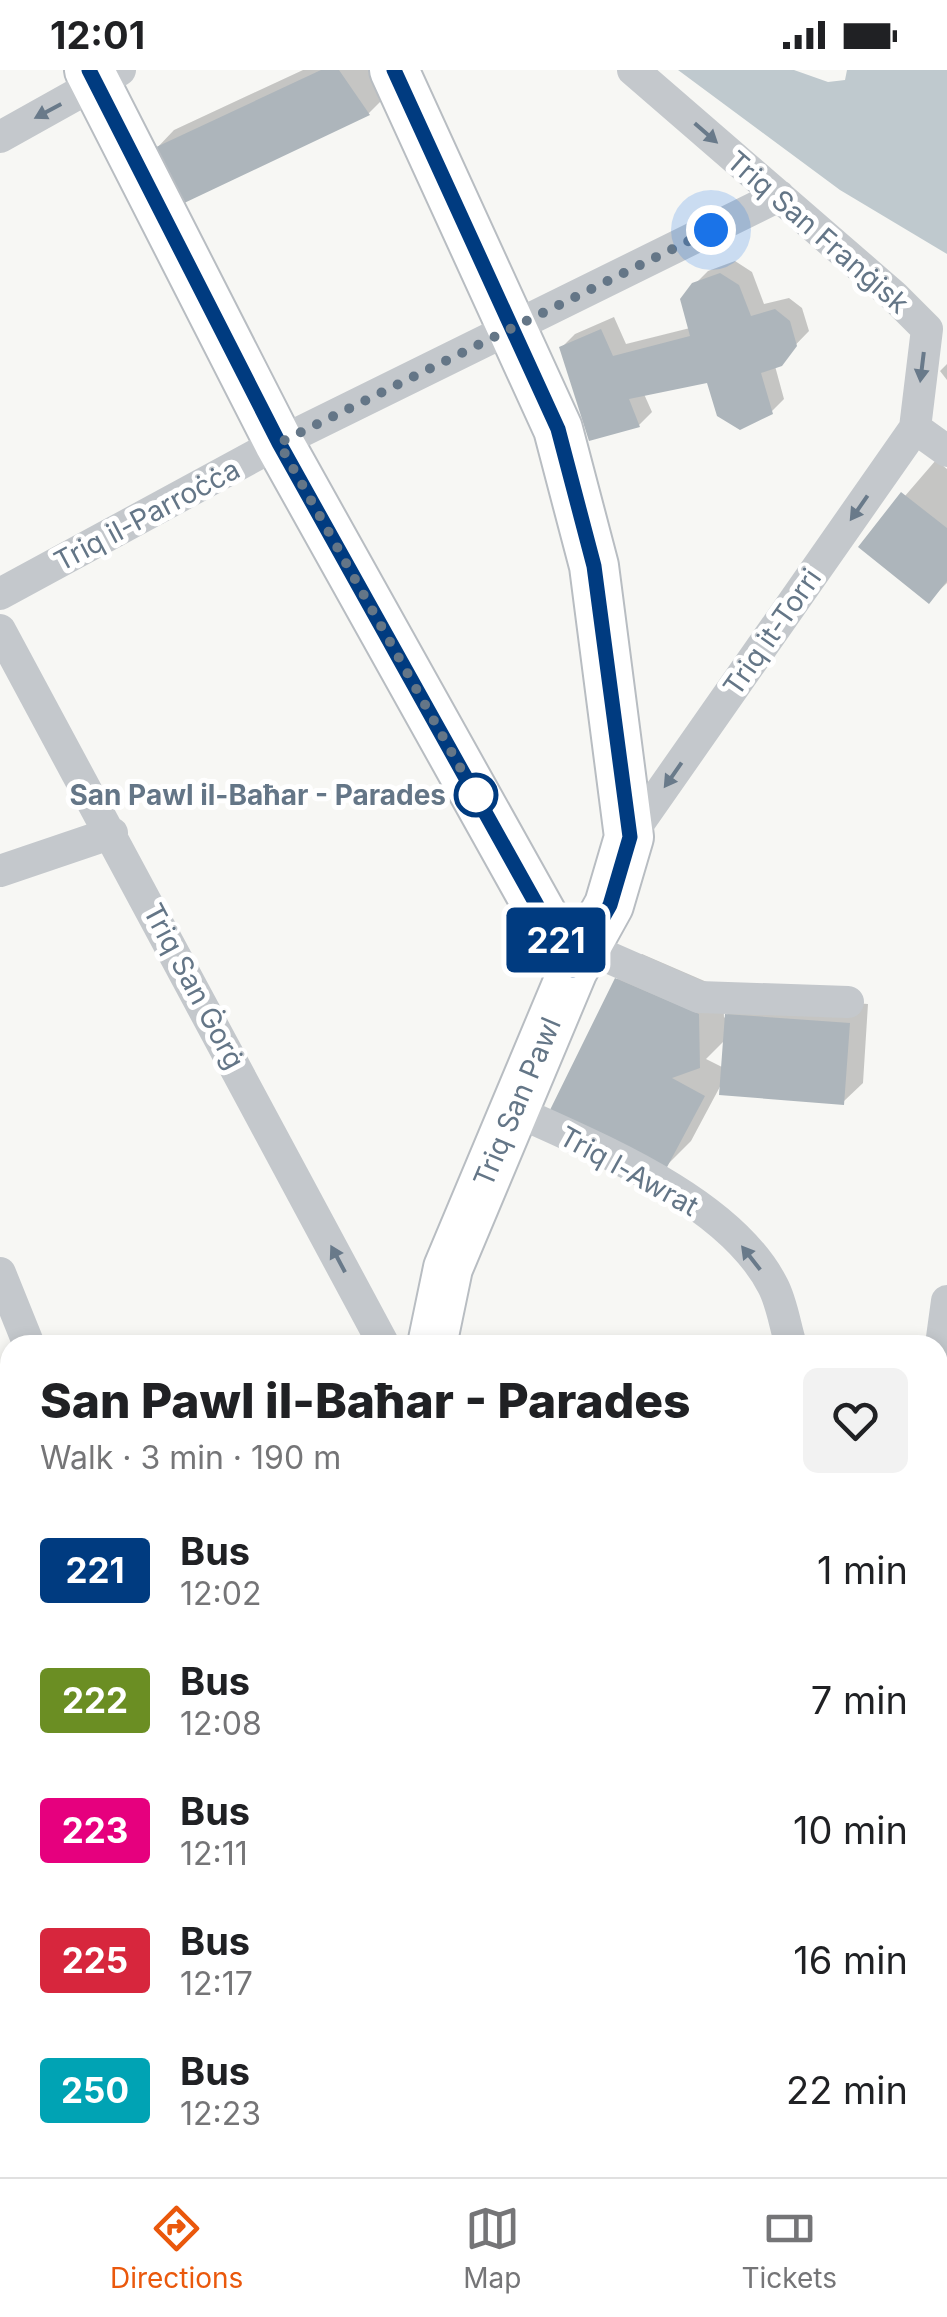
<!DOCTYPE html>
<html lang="en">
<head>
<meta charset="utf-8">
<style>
  :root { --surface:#fff; --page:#f2f2f2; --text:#202124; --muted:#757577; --line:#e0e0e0; --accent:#ea580c }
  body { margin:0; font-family:Inter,sans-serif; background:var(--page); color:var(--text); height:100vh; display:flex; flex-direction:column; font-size:38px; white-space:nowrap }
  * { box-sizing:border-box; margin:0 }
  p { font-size:32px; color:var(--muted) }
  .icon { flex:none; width:55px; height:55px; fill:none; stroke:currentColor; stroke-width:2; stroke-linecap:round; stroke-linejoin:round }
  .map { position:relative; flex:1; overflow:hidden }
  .sheet { position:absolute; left:0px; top:1265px; width:948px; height:842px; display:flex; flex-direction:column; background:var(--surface); border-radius:30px 30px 0 0; box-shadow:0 5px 15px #0003 }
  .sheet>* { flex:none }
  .badge { padding:0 20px; border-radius:8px; font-size:35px; line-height:65px }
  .you { position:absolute; width:50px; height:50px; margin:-25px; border:8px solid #fff; border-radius:50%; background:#1a73e8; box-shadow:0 0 0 15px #1a73e833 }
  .map>.badge { position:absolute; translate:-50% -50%; box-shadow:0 0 0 5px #fff }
  .round { display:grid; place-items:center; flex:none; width:105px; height:105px; border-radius:15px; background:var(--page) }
  .summary { display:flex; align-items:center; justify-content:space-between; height:170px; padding:0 40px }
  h1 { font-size:48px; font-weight:800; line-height:75px }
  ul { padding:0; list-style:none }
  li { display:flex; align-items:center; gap:30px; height:130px; padding:0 40px }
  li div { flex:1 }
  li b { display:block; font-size:38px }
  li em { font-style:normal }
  li .badge { min-width:110px; font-weight:700; text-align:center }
  .status { display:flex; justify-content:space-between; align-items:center; height:70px; padding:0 50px; background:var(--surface); direction:ltr }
  .status svg { height:28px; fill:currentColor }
  .tab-bar { display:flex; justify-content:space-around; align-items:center; height:140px; border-top:2px solid var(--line); background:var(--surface); font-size:28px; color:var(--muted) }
  .tab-bar a { display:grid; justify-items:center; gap:5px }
  .tab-bar .selected { color:var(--accent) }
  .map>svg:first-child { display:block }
  .water { fill:#bfc9ce }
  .shadow { fill:#0003; fill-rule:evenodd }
  .building { fill:#adb5bb }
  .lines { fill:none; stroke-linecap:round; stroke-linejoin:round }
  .secondary-casing { stroke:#b8bdc2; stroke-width:52 }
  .street { stroke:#c4c8cc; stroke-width:32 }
  .secondary { stroke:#fff; stroke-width:48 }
  .oneway { fill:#697a8a }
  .line-casing { stroke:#fff; stroke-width:22 }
  .line { stroke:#003b80; stroke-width:15 }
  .walk { stroke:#647687; stroke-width:10; stroke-dasharray:0 18 }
  .stop-dot { fill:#fff; stroke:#003b80; stroke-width:5 }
  .labels { text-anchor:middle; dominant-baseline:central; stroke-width:10; stroke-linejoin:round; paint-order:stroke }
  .street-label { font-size:28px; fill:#647687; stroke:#fff }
  .stop-label { font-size:28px; font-weight:bold; fill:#647687; stroke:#fff; text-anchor:end }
</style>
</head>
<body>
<div class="status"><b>12:01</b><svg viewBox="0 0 49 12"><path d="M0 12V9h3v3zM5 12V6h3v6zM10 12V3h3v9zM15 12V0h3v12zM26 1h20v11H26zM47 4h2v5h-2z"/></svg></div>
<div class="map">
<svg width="947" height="2107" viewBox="0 0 947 2107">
  <rect width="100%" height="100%" fill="#f7f7f4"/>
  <path class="water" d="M678,0H794L828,12L845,10L847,0H947V184L840,120Z"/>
  <path class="shadow" d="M303,0H372L388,24L369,43L181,131L155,80L174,60Z
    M735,191L752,202L764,234L789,228L802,238L809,261L775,296L784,329L771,342L709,310L644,324L652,342L639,355L562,277L575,264L614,247L626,274L690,258L694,215L708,201Z
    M947,294V310L940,301Z
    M936,390L947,399V513L929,530L861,477Z
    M642,884L723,919L724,948L747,925L868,934L863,1013L843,1032L723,1011L691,1071L666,1096L617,909ZM726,969L724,998L706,989Z"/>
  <path class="building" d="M321,0H339L370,45L180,135L152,79Z
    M720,203L739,215L751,246L775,239L790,251L797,276L782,296L761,303L773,344L740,360L717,346L707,313L629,329L640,357L589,371L559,277L601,259L613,286L690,266L680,229L692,213Z
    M901,422L947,458V511L929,534L858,477Z
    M615,908L699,944L700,998L672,1008L705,1026L666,1099L549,1042Z
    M725,944L850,953L844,1035L719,1025Z"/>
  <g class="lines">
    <defs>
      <path id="secondary" d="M89,0L279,373L573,900
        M394,0L558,359L594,496L629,767L609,835L573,900L448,1198L432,1275
        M614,2107L616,2098"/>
    </defs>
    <use href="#secondary" class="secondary-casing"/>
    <path class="street" d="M0,67L120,0
      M915,358L947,381
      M0,524L278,373L779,126
      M0,560L384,1275
      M629,767L915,358L927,259L894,226L633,0
      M0,801L112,763
      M585,877L699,927L848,932
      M514,1040C597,1078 730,1131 773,1216C782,1233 785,1256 791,1275
      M0,1203L29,1275
      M938,1297L947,1231
      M938,1371L947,1402
      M938,1546L947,1549
      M938,1682L947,1674
      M938,2070L947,2061
      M246,2098L248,2107
      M647,2098L655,2107
      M894,2107L905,2098"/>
    <use href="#secondary" class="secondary"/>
  </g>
  <defs><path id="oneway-solid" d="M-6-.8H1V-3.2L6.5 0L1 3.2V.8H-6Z" transform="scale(2.5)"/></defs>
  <g class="oneway">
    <use href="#oneway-solid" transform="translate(48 41) rotate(152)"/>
    <use href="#oneway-solid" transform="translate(706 63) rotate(41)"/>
    <use href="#oneway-solid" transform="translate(922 297) rotate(97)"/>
    <use href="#oneway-solid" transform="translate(859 438) rotate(125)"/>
    <use href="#oneway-solid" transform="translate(673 705) rotate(125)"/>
    <use href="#oneway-solid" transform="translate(751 1188) rotate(-128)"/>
    <use href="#oneway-solid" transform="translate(338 1189) rotate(-118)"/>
  </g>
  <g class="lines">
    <defs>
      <path id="line" d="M89,0L279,373L573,900L610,835L630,767L594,496L558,359L394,0"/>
    </defs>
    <use href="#line" class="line-casing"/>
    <use href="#line" class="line"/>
    <path class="walk" d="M476,725L481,735L279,373L711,160"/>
  </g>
  <circle class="stop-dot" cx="476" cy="725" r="20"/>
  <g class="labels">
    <g class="street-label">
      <text transform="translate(818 162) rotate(41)">Triq San Franġisk</text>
      <text transform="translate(147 445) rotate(-28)">Triq il-Parroċċa</text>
      <text transform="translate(772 562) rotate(-55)">Triq it-Torri</text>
      <text transform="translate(194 916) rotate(62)">Triq San Ġorġ</text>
      <text transform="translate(517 1032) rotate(-67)">Triq San Pawl</text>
      <text transform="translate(629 1101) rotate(29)">Triq l-Awrat</text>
    </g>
    <g class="stop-label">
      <text x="446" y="725">San Pawl il-Baħar - Parades</text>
    </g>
  </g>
</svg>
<div class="you" style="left:711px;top:160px"></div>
<b class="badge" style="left:556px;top:870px;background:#003b80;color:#fff">221</b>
<section class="sheet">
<div class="summary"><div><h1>San Pawl il-Baħar - Parades</h1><p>Walk · 3 min · 190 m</p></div><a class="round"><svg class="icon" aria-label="heart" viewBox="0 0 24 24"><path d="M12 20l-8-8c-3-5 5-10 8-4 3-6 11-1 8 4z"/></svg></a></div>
<ul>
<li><span class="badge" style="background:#003b80;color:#fff">221</span><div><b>Bus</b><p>12:02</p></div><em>1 min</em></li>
<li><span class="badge" style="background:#6b8e23;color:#fff">222</span><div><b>Bus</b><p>12:08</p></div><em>7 min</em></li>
<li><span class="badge" style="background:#e6007e;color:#fff">223</span><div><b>Bus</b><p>12:11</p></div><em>10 min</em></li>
<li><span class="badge" style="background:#d7263d;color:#fff">225</span><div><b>Bus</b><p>12:17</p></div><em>16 min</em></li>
<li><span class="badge" style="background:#00a3b4;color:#fff">250</span><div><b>Bus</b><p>12:23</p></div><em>22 min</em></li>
</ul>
</section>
</div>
<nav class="tab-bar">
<a class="selected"><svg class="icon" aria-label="directions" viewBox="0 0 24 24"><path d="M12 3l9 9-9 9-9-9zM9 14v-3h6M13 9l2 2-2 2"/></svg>Directions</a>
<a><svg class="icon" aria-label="map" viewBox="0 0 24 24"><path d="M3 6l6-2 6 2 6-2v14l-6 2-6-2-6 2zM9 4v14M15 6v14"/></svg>Map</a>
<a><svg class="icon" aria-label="tickets" viewBox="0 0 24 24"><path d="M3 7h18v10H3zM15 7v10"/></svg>Tickets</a>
</nav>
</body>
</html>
